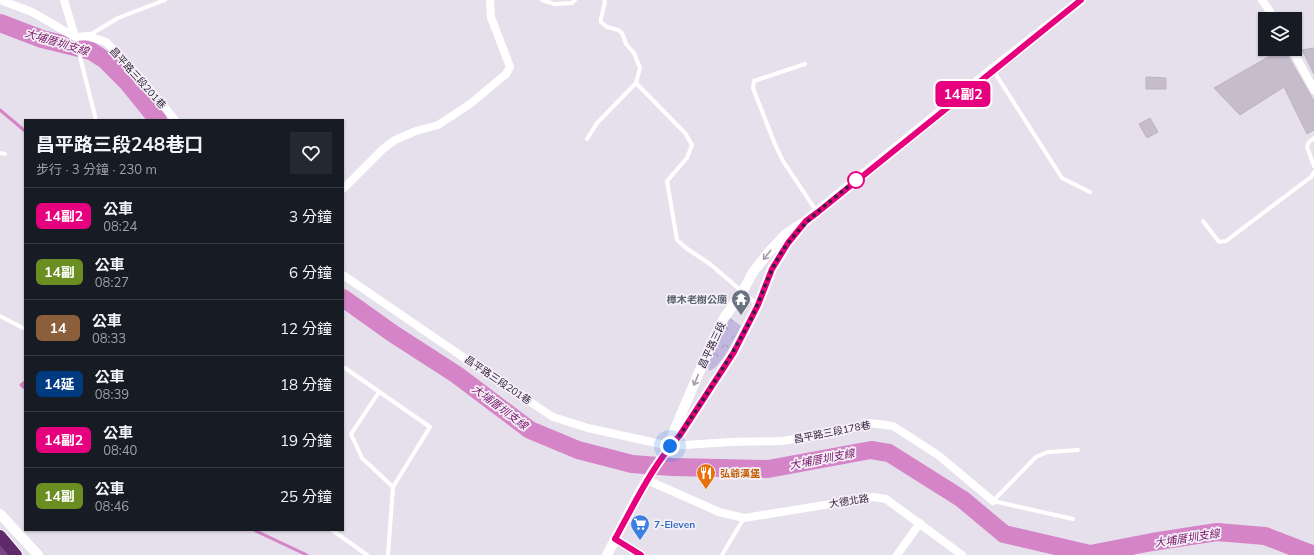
<!DOCTYPE html>
<html lang="zh-TW">
<head>
<meta charset="utf-8">
<style>
  :root { --surface:#171b24; --page:#242831; --text:#f1f3f6; --muted:#9ea1a6; --line:#363941 }
  body { margin:0; font-family:Mulish,"Noto Sans TC",sans-serif; background:var(--page); color:var(--text); height:100vh; display:flex; flex-direction:column; font-size:15px; white-space:nowrap }
  * { box-sizing:border-box; margin:0 }
  p { font-size:13px; color:var(--muted) }
  .icon { flex:none; width:22px; height:22px; fill:none; stroke:currentColor; stroke-width:2; stroke-linecap:round; stroke-linejoin:round }
  .map { position:relative; flex:1; overflow:hidden }
  .sheet { position:absolute; left:24px; top:119px; width:320px; height:412px; display:flex; flex-direction:column; background:var(--surface); border-radius:0px; box-shadow:0 1px 3px #0004 }
  .sheet>* { flex:none }
  .badge { padding:0 8px; border-radius:6px; font-size:14px; line-height:26px }
  .fabs { position:absolute; left:1258px; top:12px; display:grid; gap:8px }
  .fabs a { display:grid; place-items:center; width:44px; height:44px; border-radius:0px; background:var(--surface); box-shadow:0 1px 3px #0004; font-size:20px }
  .you { position:absolute; width:20px; height:20px; margin:-10px; border:3px solid #fff; border-radius:50%; background:#1a73e8; box-shadow:0 0 0 6px #1a73e833 }
  .map>.badge { position:absolute; translate:-50% -50%; box-shadow:0 0 0 2px #fff }
  .round { display:grid; place-items:center; flex:none; width:42px; height:42px; border-radius:0px; background:var(--page) }
  .summary { display:flex; align-items:center; justify-content:space-between; height:68px; padding:0 12px }
  h1 { font-size:19px; font-weight:700; line-height:30px }
  ul { padding:0; list-style:none }
  li { display:flex; align-items:center; gap:12px; height:56px; padding:0 12px; border-top:1px solid var(--line) }
  li div { flex:1 }
  li b { display:block; font-size:15px }
  li em { font-style:normal }
  li .badge { min-width:44px; font-weight:700; text-align:center }
  .map>svg:first-child { display:block }
  .forest { fill:url(#forest-crowns) }
  .lines { fill:none; stroke-linecap:round; stroke-linejoin:round }
  .stream { stroke:#d484c7; stroke-width:3 }
  .river { stroke:#d484c7; stroke-width:18 }
  .building { fill:#c5bccc; stroke:#bdb2c5 }
  .trunk-casing { stroke:#fff; stroke-width:13 }
  .motorway-casing { stroke:#fff; stroke-width:14 }
  .service { stroke:#fff; stroke-width:4 }
  .minor { stroke:#fff; stroke-width:8 }
  .tertiary { stroke:#fff; stroke-width:10 }
  .trunk { stroke:#784687; stroke-width:11 }
  .motorway { stroke:#5e2a6a; stroke-width:12 }
  .oneway { stroke:#a49ba8 }
  .line-casing { stroke:#fff; stroke-width:9 }
  .line { stroke:#e6007e; stroke-width:6 }
  .walk { stroke:#35203d; stroke-width:4; stroke-dasharray:0 7.2 }
  .stop-dot { fill:#fff; stroke:#e6007e; stroke-width:2 }
  .labels { text-anchor:middle; dominant-baseline:central; stroke-width:3.5; stroke-linejoin:round; paint-order:stroke }
  .street-label { font-size:10px; fill:#35203d; stroke:#f4f0f8 }
  .worship-label { font-size:10px; font-weight:bold; fill:#5b616d; stroke:#f4f0f8; text-anchor:end }
  .food-label { font-size:10px; font-weight:bold; fill:#c56008; stroke:#f4f0f8; text-anchor:start }
  .shop-label { font-size:10px; font-weight:bold; fill:#366cbe; stroke:#f4f0f8; text-anchor:start }
  .water-label { font-size:11px; font-style:italic; fill:#7b176a; stroke:#f4f0f8 }
</style>
</head>
<body>
<div class="map">
<svg width="1314" height="555" viewBox="0 0 1314 555">
  <defs>
    <pattern id="forest-crowns" width="20" height="18" patternUnits="userSpaceOnUse"><rect width="20" height="18" fill="#c2b7de"/><path d="M2 6a3 3 0 1 1 6 0M12 15a3 3 0 1 1 6 0" fill="none" stroke="#a79dbf"/></pattern>
  </defs>
  <rect width="100%" height="100%" fill="#e6e0ec"/>
  <path class="forest" d="M729,317L741,326C735,337 721,368 709,371C705,355 722,331 729,317Z"/>
  <g class="lines">
    <path class="stream" d="M0,110L25,131
      M25,382L21,385L25,388
      M254,530L307,555"/>
    <path class="river" d="M0,23L42,39L91,51L105,60L128,83L158,120
      M343,298L392,333L457,375L530,430L578,450L632,464L672,467L768,469L871,450L889,453L962,499L1004,534L1090,554L1152,542L1217,532L1265,536L1314,555"/>
  </g>
  <path class="building" d="M1314,48V74L1302,50Z
    M1282,49H1284L1314,101V130L1307,134L1284,87L1240,115L1214,88Z
    M1146,77L1166,78V89H1146Z
    M1150,118L1158,132L1147,138L1139,124Z"/>
  <g class="lines">
    <defs>
      <path id="trunk" d="M0,548L8,555"/>
      <path id="motorway" d="M0,536L16,555"/>
    </defs>
    <use href="#trunk" class="trunk-casing"/>
    <use href="#motorway" class="motorway-casing"/>
    <path class="service" d="M542,0L554,4L572,3L575,0
      M88,36L118,18L165,0
      M75,37L96,120
      M805,64L754,81L753,88L774,142L783,161L817,212
      M993,70L1062,178L1090,192
      M636,83L685,133L692,145L687,158L667,181L677,240L686,248L710,264L758,305
      M1314,138L1309,142L1307,147L1314,166
      M587,139L597,123L636,83L640,68L634,53L626,44L622,33L618,30L607,27L601,22V18L605,2L604,0
      M0,153L5,154
      M1203,221L1219,242L1226,241L1311,177L1314,172
      M0,316L25,329
      M345,368L430,427L393,487
      M379,392L351,434L362,458L393,487L388,555
      M1073,519L993,501L1036,457L1048,452L1078,450
      M332,530L367,555
      M722,555L744,518"/>
    <path class="minor" d="M0,0L32,12L75,37
      M64,0L75,37
      M1262,0L1275,19
      M75,37L88,36L106,42L140,77L175,120
      M1292,49L1314,90
      M343,189L383,149L395,140L416,131L438,125L470,104L506,74L510,67L491,17L490,0
      M343,275L476,366L553,417L588,428L670,446L729,442L782,441L836,433L870,423L893,426L938,455L993,501
      M647,480L719,512L744,518L874,497L886,499L962,555
      M615,539L641,555
      M897,555L920,523"/>
    <path class="tertiary" d="M670,446L674,431L712,342L724,318L743,291L753,272L769,252L786,234L806,221L993,69L1081,0
      M0,514L38,555
      M607,555C628,514 649,469 680,435L734,352L758,305L772,269L788,243L799,229"/>
    <use href="#trunk" class="trunk"/>
    <use href="#motorway" class="motorway"/>
  </g>
  <defs><path id="oneway-shaft" d="M-6 0H5M1.5-3L5.5 0L1.5 3" fill="none" stroke-width="1.6" stroke-linecap="round" stroke-linejoin="round"/></defs>
  <g class="oneway">
    <use href="#oneway-shaft" transform="translate(767 255) rotate(129)"/>
    <use href="#oneway-shaft" transform="translate(696 380) rotate(113)"/>
  </g>
  <g class="lines">
    <defs>
      <path id="line" d="M641,555L615,539C635,503 652,466 680,435L734,352L758,305L772,269L788,243L806,221L818,212L1081,0"/>
    </defs>
    <use href="#line" class="line-casing"/>
    <use href="#line" class="line"/>
    <path class="walk" d="M670,446L680,435C704,398 729,361 750,321C763,295 770,265 789,242C809,216 836,197 861,176L856,180"/>
  </g>
  <defs>
    <symbol id="temple-pin" viewBox="-11 -11 22 30"><path d="M0 17L-7.5 6A9.5 9.5 0 1 1 7.5 6Z" fill="#6b7280" stroke="#f4f0f8"/><path d="M0-6L5-2H3V0L6.5 2.5H4V6H1.5V3h-3V6H-4V2.5H-6.5L-3 0V-2H-5Z" fill="#fff"/></symbol>
    <symbol id="restaurant-pin" viewBox="-11 -11 22 30"><path d="M0 17L-7.5 6A9.5 9.5 0 1 1 7.5 6Z" fill="#e8710a" stroke="#f4f0f8"/><path d="M-5-6h1v4h1v-4h1v4h1v-4h1v5L-1.5 .5V6h-2V.5L-5-1ZM5-6V6H3V1.5H1.5Q1.5-4 5-6Z" fill="#fff"/></symbol>
    <symbol id="supermarket-pin" viewBox="-11 -11 22 30"><path d="M0 17L-7.5 6A9.5 9.5 0 1 1 7.5 6Z" fill="#3f7fe0" stroke="#f4f0f8"/><path d="M-6-5.5h2.5l.6 2H6L4.5 2H-2.5L-4.4-4H-6ZM-1.5 3.2a1.3 1.3 0 1 0 .1 0ZM3 3.2a1.3 1.3 0 1 0 .1 0Z" fill="#fff"/></symbol>
  </defs>
  <g fill-rule="evenodd">
    <use href="#temple-pin" x="730" y="288" width="22" height="30"/>
    <use href="#restaurant-pin" x="695" y="462" width="22" height="30"/>
    <use href="#supermarket-pin" x="629" y="513" width="22" height="30"/>
  </g>
  <circle class="stop-dot" cx="856" cy="180" r="8"/>
  <g class="labels">
    <g class="street-label">
      <text transform="translate(138 78) rotate(48)">昌平路三段201巷</text>
      <text transform="translate(712 345) rotate(-65)">昌平路三段</text>
      <text transform="translate(498 380) rotate(34)">昌平路三段201巷</text>
      <text transform="translate(832 432) rotate(-11)">昌平路三段178巷</text>
      <text transform="translate(849 501) rotate(-9)">大德北路</text>
    </g>
    <g class="worship-label">
      <text x="727" y="299">樟木老樹公廟</text>
    </g>
    <g class="food-label">
      <text x="720" y="473">弘爺漢堡</text>
    </g>
    <g class="shop-label">
      <text x="654" y="524">7-Eleven</text>
    </g>
    <g class="water-label">
      <text transform="translate(57 42) rotate(17)">大埔厝圳支線</text>
      <text transform="translate(500 407) rotate(37)">大埔厝圳支線</text>
      <text transform="translate(822 459) rotate(-11)">大埔厝圳支線</text>
      <text transform="translate(1187 538) rotate(-9)">大埔厝圳支線</text>
    </g>
  </g>
</svg>
<div class="fabs">
<a><svg class="icon" aria-label="layers" viewBox="0 0 24 24"><path d="M12 4l9 5-9 5-9-5zM3 14l9 5 9-5"/></svg></a>
</div>
<div class="you" style="left:670px;top:446px"></div>
<b class="badge" style="left:963px;top:94px;background:#e6007e;color:#fff">14副2</b>
<section class="sheet">
<div class="summary"><div><h1>昌平路三段248巷口</h1><p>步行 · 3 分鐘 · 230 m</p></div><a class="round"><svg class="icon" aria-label="heart" viewBox="0 0 24 24"><path d="M12 20l-8-8c-3-5 5-10 8-4 3-6 11-1 8 4z"/></svg></a></div>
<ul>
<li><span class="badge" style="background:#e6007e;color:#fff">14副2</span><div><b>公車</b><p>08:24</p></div><em>3 分鐘</em></li>
<li><span class="badge" style="background:#6b8e23;color:#fff">14副</span><div><b>公車</b><p>08:27</p></div><em>6 分鐘</em></li>
<li><span class="badge" style="background:#8b5e3c;color:#fff">14</span><div><b>公車</b><p>08:33</p></div><em>12 分鐘</em></li>
<li><span class="badge" style="background:#003b80;color:#fff">14延</span><div><b>公車</b><p>08:39</p></div><em>18 分鐘</em></li>
<li><span class="badge" style="background:#e6007e;color:#fff">14副2</span><div><b>公車</b><p>08:40</p></div><em>19 分鐘</em></li>
<li><span class="badge" style="background:#6b8e23;color:#fff">14副</span><div><b>公車</b><p>08:46</p></div><em>25 分鐘</em></li>
</ul>
</section>
</div>
</body>
</html>
